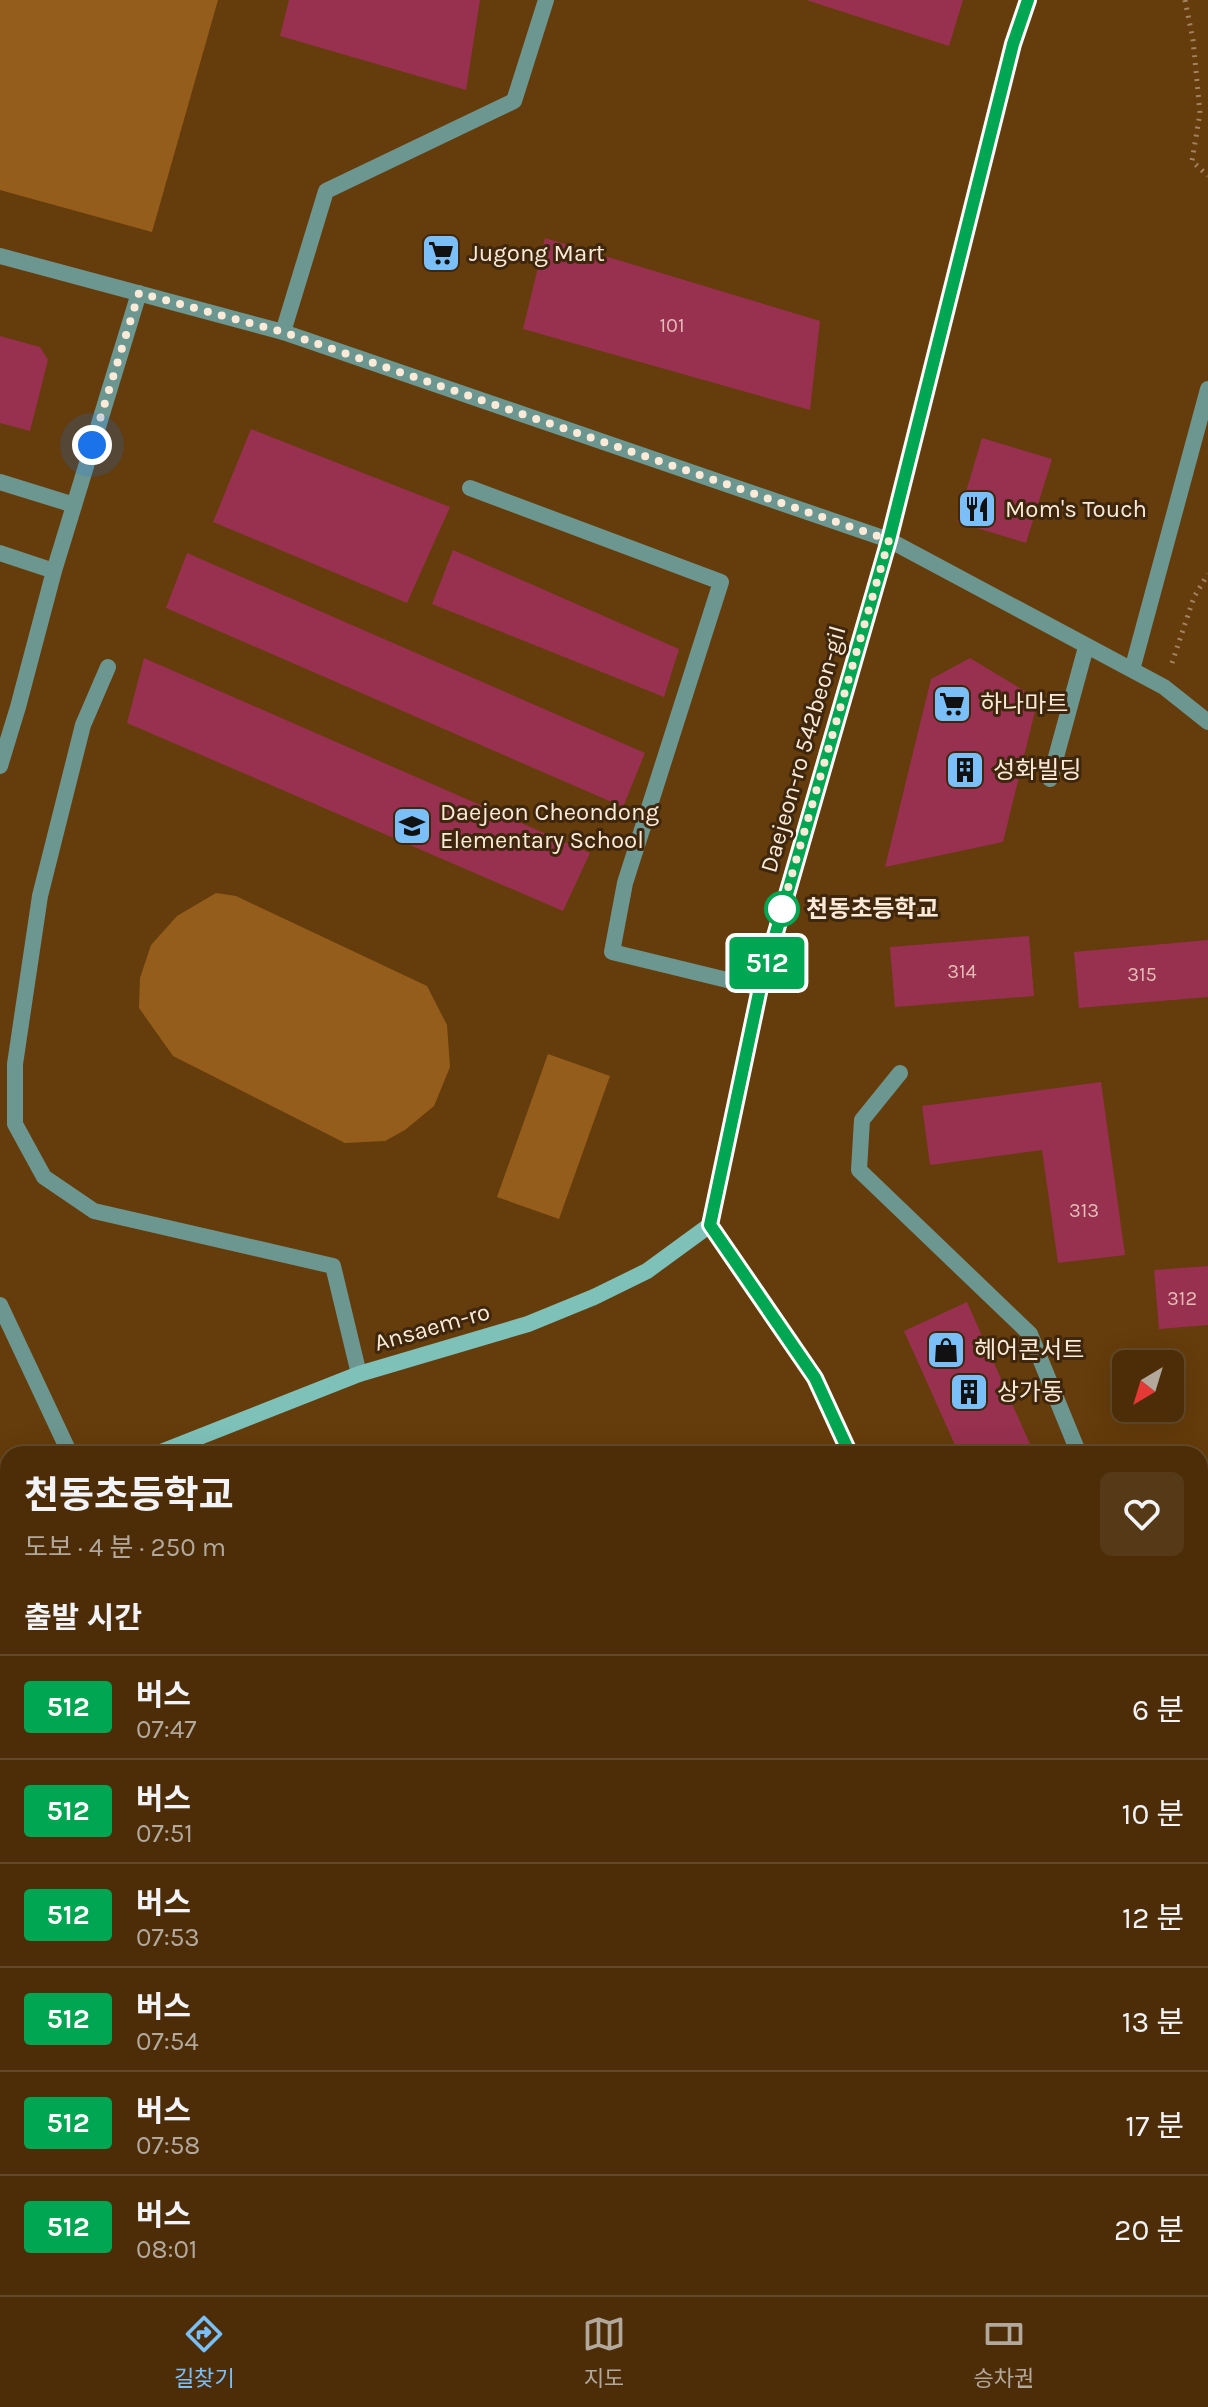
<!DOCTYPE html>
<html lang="ko">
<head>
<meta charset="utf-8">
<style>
  :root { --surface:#4c2d08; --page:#563916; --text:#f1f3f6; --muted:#b2a89c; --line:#634929; --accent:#7abff8 }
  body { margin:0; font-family:Karla,"Noto Sans KR",sans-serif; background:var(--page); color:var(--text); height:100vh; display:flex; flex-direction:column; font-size:30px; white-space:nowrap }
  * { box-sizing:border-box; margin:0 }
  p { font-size:26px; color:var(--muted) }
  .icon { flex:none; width:44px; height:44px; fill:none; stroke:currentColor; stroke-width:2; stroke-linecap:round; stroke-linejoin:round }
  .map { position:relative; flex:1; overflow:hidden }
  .drawer { position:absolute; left:0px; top:1446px; width:1208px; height:850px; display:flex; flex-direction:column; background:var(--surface); border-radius:24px 24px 0 0; box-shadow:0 8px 32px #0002,0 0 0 2px var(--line) }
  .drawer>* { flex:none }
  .badge { padding:0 16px; border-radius:6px; font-size:28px; line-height:52px }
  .needle { width:52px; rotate:218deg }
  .buttons { position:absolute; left:1112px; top:1350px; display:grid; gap:16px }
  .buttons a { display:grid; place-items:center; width:72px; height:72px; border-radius:12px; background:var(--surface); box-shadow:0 8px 32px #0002,0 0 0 2px var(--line); font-size:40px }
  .you { position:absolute; width:40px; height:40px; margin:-20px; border:6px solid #fff; border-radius:50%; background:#1a73e8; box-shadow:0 0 0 12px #1a73e833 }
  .map>.badge { position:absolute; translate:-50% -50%; box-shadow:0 0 0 4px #fff }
  h2 { padding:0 24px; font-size:30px; line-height:72px }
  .round { display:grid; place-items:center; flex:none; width:84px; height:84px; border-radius:12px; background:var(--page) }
  .head { display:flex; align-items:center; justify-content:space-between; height:136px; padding:0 24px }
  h1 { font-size:38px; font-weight:700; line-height:60px }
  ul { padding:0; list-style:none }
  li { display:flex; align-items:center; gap:24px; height:104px; padding:0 24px; border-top:2px solid var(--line) }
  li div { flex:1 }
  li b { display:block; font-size:30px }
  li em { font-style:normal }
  li .badge { min-width:88px; font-weight:700; text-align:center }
  .menu { display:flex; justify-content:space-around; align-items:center; height:112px; border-top:2px solid var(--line); background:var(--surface); font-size:22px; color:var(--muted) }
  .menu a { display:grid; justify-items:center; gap:4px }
  .menu .current { color:var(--accent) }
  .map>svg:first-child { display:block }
  .green { fill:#955d1c }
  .building { fill:#983050 }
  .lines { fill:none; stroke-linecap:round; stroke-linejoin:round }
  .path { stroke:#a3835f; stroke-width:5; stroke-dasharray:2 6; stroke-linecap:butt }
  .lane { stroke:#6c9690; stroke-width:16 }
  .street { stroke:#6c9690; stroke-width:16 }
  .secondary { stroke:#7dc1b8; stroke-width:16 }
  .line-casing { stroke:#fff; stroke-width:18 }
  .line { stroke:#00a651; stroke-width:12 }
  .walk { stroke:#fcead8; stroke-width:8; stroke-dasharray:0 14.4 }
  .stop-dot { fill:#fff; stroke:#00a651; stroke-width:4 }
  .labels { text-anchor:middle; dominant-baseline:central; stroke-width:6; stroke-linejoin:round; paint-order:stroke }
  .number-label { font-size:20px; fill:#e3bcb6 }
  .poi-label { font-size:24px; fill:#fcead8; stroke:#3f270e; text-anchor:start }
  .street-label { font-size:24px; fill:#fcead8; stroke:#3f270e }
  .stop-label { font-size:24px; font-weight:bold; fill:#fcead8; stroke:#3f270e; text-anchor:start }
</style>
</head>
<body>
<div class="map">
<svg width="1208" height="2295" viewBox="0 0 1208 2295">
  <rect width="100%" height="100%" fill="#653c0b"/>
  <path class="green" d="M0,0H218L152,232L0,190Z
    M216,893L236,896L427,986L447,1025L450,1067L434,1106L405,1130L385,1141L345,1143L173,1056L139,1008L140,978L151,945L177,916Z
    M548,1054L610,1076L559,1219L497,1197Z"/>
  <path class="building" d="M289,0H480L466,90L280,36Z
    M806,0H963L949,46Z
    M545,238L820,321L810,410L523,329Z
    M0,336L40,347L48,360L30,431L0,423Z
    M251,429L450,507L407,603L213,522Z
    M982,438L1052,459L1026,543L957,522Z
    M453,550L679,649L664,697L432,604Z
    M187,553L645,753L623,807L166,608Z
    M144,658L590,853L563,911L127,723Z
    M970,658L1038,699L1003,842L885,867L931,679Z
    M1029,936L1034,996L895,1007L890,947Z
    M1208,940V997L1079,1008L1074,952Z
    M1101,1082L1125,1255L1058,1263L1042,1150L930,1165L922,1106Z
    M1208,1266V1325L1159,1329L1154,1270Z
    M967,1302L1034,1453L1032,1454H959L904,1331Z
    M8,1655V1709L0,1713V1659Z
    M1208,1890V2008L1200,1993V1894Z
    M176,2288H316L314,2295H193Z"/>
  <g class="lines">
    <path class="path" d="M1185,0L1193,40L1200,113L1192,161L1208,176
      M1172,663L1194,597L1208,574"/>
    <path class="lane" d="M283,332L326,191L514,101L546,0
      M0,482L74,505
      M470,488L721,582L625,883L612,952L760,988
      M889,540L1164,687L1208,722
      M108,667L83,725L40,896L15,1064V1124L44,1177L94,1211L333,1266L359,1374
      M1132,670L1208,389
      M1050,779L1086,647
      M900,1073L862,1120L859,1170L1030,1334L1079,1454
      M1200,1537L1206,1504
      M1200,1623L1208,1677
      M1200,2130L1208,2126"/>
    <path class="street" d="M0,256L283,332L889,540
      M0,553L54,571
      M0,766L18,707L54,571L139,293
      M0,1305L70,1454
      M1200,1820L1208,1821
      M391,2295L394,2288"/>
    <path class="secondary" d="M156,1454L359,1374L528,1324L594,1297L647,1271L710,1225
      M850,1454L815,1378L710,1225L760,988L889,540L1013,44L1028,0
      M0,1521L8,1517
      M1200,2193L1208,2210"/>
  </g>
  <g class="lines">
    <defs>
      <path id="line" d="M850,1454L815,1378L710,1225L760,988L889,540L1013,44L1028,0"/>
    </defs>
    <use href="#line" class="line-casing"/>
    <use href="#line" class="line"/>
    <path class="walk" d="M92,445L139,293L283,332L889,540L782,909"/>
  </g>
  <defs>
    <symbol id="supermarket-square" viewBox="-11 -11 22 22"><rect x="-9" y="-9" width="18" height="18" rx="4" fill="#7abff8" stroke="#3f270e"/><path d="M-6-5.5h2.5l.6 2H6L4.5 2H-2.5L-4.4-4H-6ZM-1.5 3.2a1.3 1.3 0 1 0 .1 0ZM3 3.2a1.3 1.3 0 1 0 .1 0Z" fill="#111"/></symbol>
    <symbol id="restaurant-square" viewBox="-11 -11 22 22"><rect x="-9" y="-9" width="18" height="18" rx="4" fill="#7abff8" stroke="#3f270e"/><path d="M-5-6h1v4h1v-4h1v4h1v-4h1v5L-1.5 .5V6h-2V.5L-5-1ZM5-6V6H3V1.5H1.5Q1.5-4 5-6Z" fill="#111"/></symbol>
    <symbol id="building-square" viewBox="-11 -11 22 22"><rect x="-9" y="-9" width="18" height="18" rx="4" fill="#7abff8" stroke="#3f270e"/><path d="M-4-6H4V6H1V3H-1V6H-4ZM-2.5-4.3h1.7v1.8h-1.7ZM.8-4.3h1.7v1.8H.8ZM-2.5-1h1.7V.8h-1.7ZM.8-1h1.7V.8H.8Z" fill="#111"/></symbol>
    <symbol id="school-square" viewBox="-11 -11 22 22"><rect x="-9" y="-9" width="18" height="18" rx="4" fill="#7abff8" stroke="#3f270e"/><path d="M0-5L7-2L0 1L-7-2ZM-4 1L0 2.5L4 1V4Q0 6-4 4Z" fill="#111"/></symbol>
    <symbol id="shop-square" viewBox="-11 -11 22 22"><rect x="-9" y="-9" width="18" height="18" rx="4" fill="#7abff8" stroke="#3f270e"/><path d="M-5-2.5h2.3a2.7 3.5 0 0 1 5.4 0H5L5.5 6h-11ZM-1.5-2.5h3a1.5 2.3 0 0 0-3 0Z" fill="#111"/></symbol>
  </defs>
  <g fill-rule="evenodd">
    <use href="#supermarket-square" x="419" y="231" width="44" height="44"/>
    <use href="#restaurant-square" x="955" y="487" width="44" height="44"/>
    <use href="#supermarket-square" x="930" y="682" width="44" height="44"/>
    <use href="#building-square" x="943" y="748" width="44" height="44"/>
    <use href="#school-square" x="390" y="804" width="44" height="44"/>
    <use href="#shop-square" x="924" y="1328" width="44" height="44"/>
    <use href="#building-square" x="947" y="1370" width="44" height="44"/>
  </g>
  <circle class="stop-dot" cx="782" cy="909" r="16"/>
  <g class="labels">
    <g class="number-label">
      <text x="672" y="325">101</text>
      <text x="962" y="971">314</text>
      <text x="1142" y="974">315</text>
      <text x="1084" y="1210">313</text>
      <text x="1182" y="1298">312</text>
    </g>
    <g class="poi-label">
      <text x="469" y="253">Jugong Mart</text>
      <text x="1005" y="509">Mom's Touch</text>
      <text x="980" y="704">하나마트</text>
      <text x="993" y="770">성화빌딩</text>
      <text x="440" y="812">Daejeon Cheondong<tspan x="440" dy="28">Elementary School</tspan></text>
      <text x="974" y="1350">헤어콘서트</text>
      <text x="997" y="1392">상가동</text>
    </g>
    <g class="street-label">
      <text transform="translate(803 749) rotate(-74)">Daejeon-ro 542beon-gil</text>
      <text transform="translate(432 1327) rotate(-16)">Ansaem-ro</text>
    </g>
    <g class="stop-label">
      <text x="806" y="909">천동초등학교</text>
    </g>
  </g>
</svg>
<div class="buttons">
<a><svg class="needle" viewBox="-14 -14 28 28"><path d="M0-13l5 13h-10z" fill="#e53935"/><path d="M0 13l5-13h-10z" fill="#b2a89c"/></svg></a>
</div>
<div class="you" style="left:92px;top:445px"></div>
<b class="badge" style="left:767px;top:963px;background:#00a651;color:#fff">512</b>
<section class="drawer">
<div class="head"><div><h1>천동초등학교</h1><p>도보 · 4 분 · 250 m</p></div><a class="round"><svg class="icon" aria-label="heart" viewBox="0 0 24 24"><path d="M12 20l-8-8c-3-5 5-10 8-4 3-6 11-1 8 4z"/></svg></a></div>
<h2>출발 시간</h2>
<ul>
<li><span class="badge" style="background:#00a651;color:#fff">512</span><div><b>버스</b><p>07:47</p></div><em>6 분</em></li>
<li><span class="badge" style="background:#00a651;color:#fff">512</span><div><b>버스</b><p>07:51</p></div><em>10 분</em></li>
<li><span class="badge" style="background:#00a651;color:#fff">512</span><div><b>버스</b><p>07:53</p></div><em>12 분</em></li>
<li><span class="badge" style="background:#00a651;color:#fff">512</span><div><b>버스</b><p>07:54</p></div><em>13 분</em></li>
<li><span class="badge" style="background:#00a651;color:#fff">512</span><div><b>버스</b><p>07:58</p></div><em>17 분</em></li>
<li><span class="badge" style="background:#00a651;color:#fff">512</span><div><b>버스</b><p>08:01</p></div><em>20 분</em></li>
</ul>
</section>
</div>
<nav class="menu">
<a class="current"><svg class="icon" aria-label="directions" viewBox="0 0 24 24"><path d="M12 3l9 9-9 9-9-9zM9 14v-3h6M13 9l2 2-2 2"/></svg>길찾기</a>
<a><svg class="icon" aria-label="map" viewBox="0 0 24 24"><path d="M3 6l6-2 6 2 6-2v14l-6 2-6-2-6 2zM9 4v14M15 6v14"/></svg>지도</a>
<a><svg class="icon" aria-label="tickets" viewBox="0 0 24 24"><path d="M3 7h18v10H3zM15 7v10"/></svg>승차권</a>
</nav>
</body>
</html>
